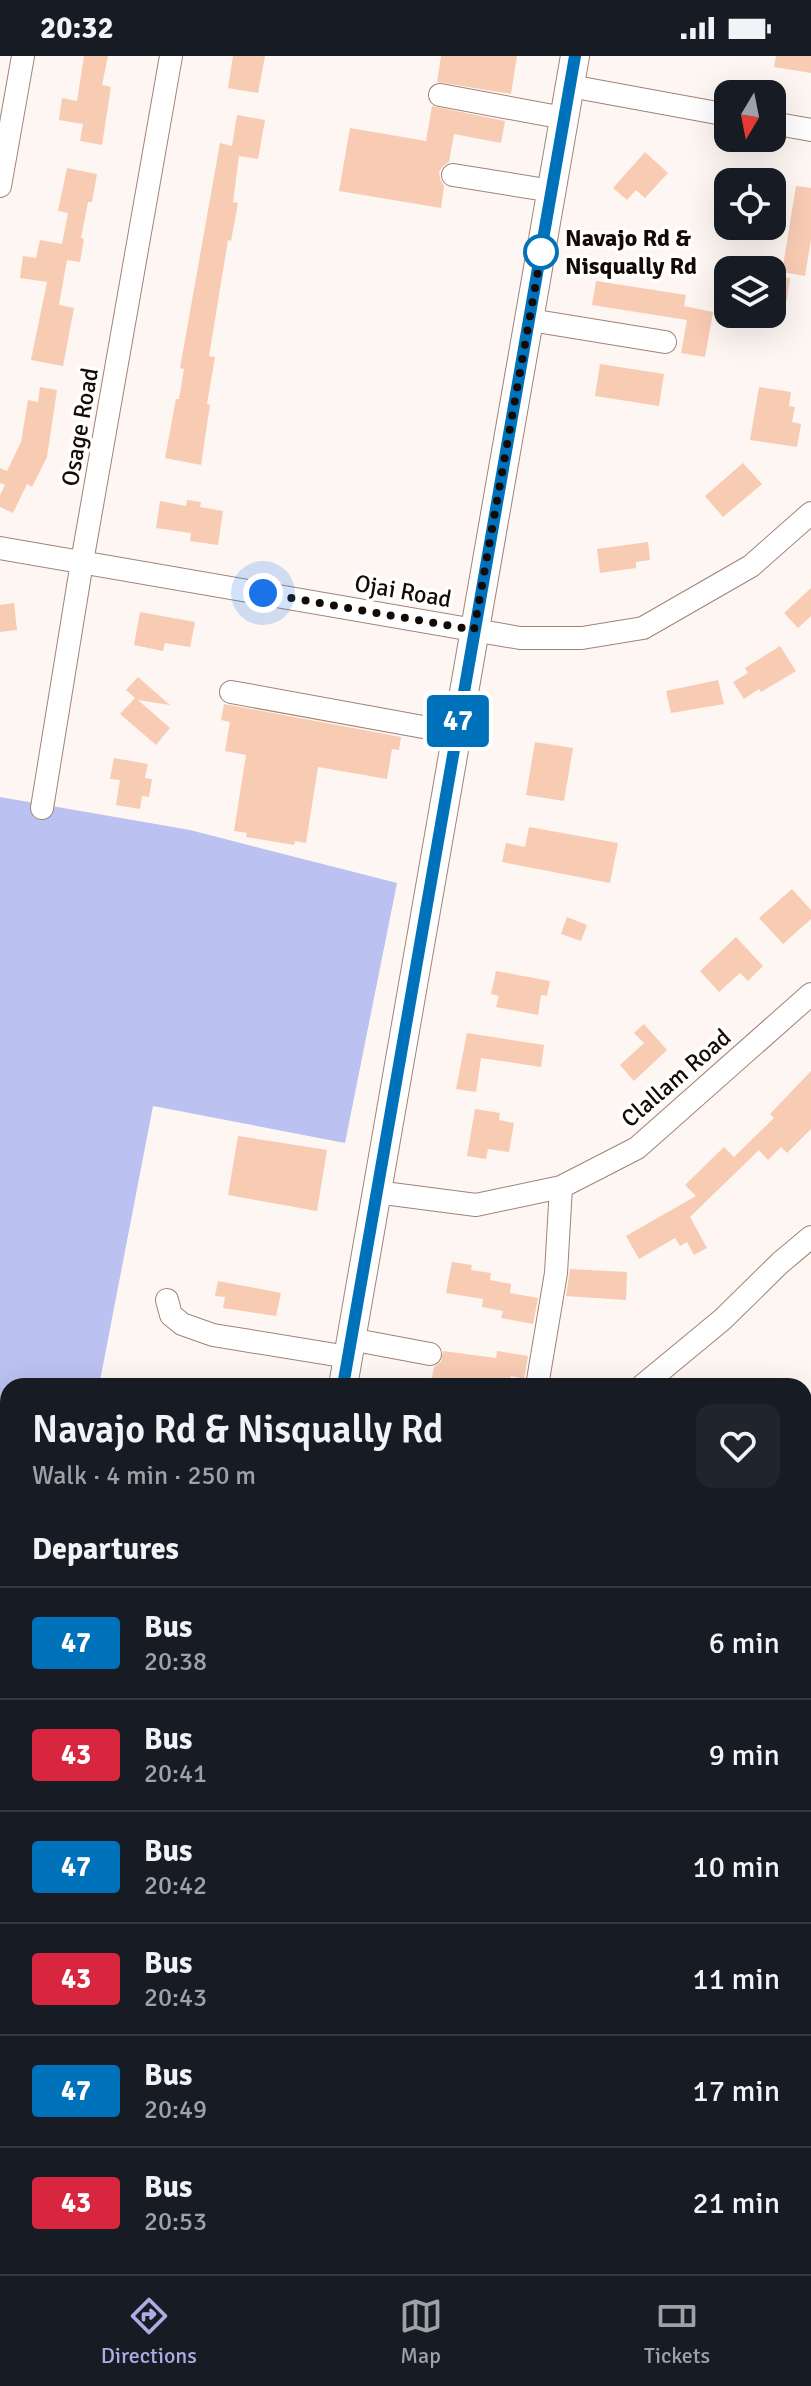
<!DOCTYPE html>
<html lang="en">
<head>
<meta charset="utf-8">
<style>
  :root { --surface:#171b24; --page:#20242c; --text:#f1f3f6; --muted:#9ea1a6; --line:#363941; --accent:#adace4 }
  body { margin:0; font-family:Signika,sans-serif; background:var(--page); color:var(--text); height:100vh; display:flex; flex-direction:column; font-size:30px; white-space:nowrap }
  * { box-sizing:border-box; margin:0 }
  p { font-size:26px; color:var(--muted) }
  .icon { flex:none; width:44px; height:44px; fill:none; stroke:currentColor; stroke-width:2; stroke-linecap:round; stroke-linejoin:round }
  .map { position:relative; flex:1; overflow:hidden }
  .side { position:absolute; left:0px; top:1322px; width:812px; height:896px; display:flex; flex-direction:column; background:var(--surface); border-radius:24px 24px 0 0; box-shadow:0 8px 32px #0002 }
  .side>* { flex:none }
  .badge { padding:0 16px; border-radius:6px; font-size:28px; line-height:52px }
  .needle { width:52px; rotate:190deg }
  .fabs { position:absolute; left:714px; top:24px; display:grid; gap:16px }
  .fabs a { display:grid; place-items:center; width:72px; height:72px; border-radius:16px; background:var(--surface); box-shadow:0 8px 32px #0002; font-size:40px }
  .you { position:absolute; width:40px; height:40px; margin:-20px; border:6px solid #fff; border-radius:50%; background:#1a73e8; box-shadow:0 0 0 12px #1a73e833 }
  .map>.badge { position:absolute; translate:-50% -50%; box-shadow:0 0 0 4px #fff }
  h2 { padding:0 32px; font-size:30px; line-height:72px }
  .round { display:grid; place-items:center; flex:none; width:84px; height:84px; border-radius:16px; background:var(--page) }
  .summary { display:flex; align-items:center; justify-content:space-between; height:136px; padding:0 32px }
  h1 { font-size:38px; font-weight:600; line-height:60px }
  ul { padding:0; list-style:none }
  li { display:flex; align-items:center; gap:24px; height:112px; padding:0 32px; border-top:2px solid var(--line) }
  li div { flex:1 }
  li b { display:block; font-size:30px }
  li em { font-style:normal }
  li .badge { min-width:88px; font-weight:700; text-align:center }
  .status { display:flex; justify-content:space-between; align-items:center; height:56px; padding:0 40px; background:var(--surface); direction:ltr }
  .status svg { height:22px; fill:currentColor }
  .dock { display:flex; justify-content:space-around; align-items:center; height:112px; border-top:2px solid var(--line); background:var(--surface); font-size:22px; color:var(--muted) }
  .dock a { display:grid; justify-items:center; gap:4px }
  .dock .on { color:var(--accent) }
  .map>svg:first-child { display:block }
  .green { fill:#bbc1f0 }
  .building { fill:#f8cbb3 }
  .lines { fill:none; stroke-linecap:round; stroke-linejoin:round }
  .minor-casing { stroke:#a18374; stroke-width:24 }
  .major-casing { stroke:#a18374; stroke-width:30 }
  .minor { stroke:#fff; stroke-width:22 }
  .major { stroke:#fff; stroke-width:28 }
  .line-casing { stroke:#fff; stroke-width:18 }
  .line { stroke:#0072bc; stroke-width:12 }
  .walk { stroke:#150b06; stroke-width:8; stroke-dasharray:0 14.4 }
  .stop-dot { fill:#fff; stroke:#0072bc; stroke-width:4 }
  .labels { text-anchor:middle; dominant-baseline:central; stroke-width:7; stroke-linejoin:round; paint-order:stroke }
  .stop-label { font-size:24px; font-weight:bold; fill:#150b06; stroke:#fff; text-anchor:start }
  .street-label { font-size:24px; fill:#150b06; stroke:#fff }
</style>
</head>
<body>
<div class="status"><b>20:32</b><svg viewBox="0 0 49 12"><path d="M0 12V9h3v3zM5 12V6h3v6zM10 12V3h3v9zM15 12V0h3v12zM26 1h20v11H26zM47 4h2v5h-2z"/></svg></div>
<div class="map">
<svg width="811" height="2218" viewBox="0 0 811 2218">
  <rect width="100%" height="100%" fill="#fdf6f3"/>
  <path class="green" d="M0,741L190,774L397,827L345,1087L153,1050L99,1330H8V1509L0,1507Z"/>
  <path class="building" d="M84,0H108L102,29L111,31L102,89L80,85L83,68L59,64L62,42L77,45Z
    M233,0H265L258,37L228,32Z
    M441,0H517L511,38L437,26Z
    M776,0H811V17L774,11Z
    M432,50L505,65L501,87L454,78L449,106L443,110L439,116L440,123L444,130L441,152L339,135L350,72L426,85Z
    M237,59L265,64L258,103L239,100L233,146L238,147L231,185L228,184L209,300L215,301L207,348L210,349L201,409L165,402L176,343H179L184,313L180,312L220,87L232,90Z
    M645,96L668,117L645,142L636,134L627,144L613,132Z
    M67,112L97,118L92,146H88L81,182L84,183L80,206L67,204L59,249L74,252L63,310L31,304L47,226L20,222L23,200L36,202L40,184L62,188L68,157L58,155Z
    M796,130L811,132V183L805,220L782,216Z
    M772,219L790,222L787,244L772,241Z
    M596,225L686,239L684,250L713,256L705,301L681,297L687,264L592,249Z
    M600,308L664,318L659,350L595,340Z
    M40,331L57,334L47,401L32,431L27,428L13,457L0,451V439L5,429L0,427V412L7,415L21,386L28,344L38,346Z
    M759,331L791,336L789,350L795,351L792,366L801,368L797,391L750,384Z
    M743,407L762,428L723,461L705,440Z
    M187,444L201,446L200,451L223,455L218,489L190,485L191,477L156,472L160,445L186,450Z
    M648,486L650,504L636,506V512L600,517L597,493Z
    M811,532V560L798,572L784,557Z
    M14,547L17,574L0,576V549Z
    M140,556L195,566L190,591L165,587L163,595L134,589Z
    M780,590L796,615L761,636L759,633L744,643L733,626L748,617L745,612Z
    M138,621L170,649L138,644L170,672L156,689L120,658L135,642L126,634Z
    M718,624L724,648L671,657L666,635Z
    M224,648L401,681L399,694L392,693L387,723L318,711L306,787L295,785L294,789L246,781L247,777L234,775L246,699L225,695L230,666L221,664Z
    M535,686L573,692L564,745L526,739Z
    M114,702L148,708L145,722L152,723L149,741L142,740L140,753L116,749L120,724L110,723Z
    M529,771L618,787L610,827L502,806L506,787L525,791Z
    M792,833L811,854V863L783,888L759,862Z
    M567,861L587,869L581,885L561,878Z
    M736,881L763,910L748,925L740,917L719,936L700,915Z
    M496,915L550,925L547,940L541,939L538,959L496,951L499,940L491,938Z
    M644,968L667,994L634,1025L620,1009L644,987L634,977Z
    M467,977L544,989L541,1011L481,1002L476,1036L456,1033Z
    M811,1015V1073L787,1097L781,1091L768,1104L759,1094L690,1161L707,1192L694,1199L687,1186L680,1190L675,1182L639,1203L626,1180L696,1140L685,1129L724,1091L734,1101L774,1062L770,1058Z
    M475,1053L500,1057L499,1064L514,1067L509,1096L488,1093L486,1103L467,1100Z
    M238,1080L327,1094L317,1155L228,1139Z
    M452,1206L472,1209L471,1214L491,1217L490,1224L511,1228L510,1237L538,1242L533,1268L501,1262L503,1255L482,1251L483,1243L446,1237Z
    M570,1213L627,1216L626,1244L566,1240Z
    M218,1225L281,1237L276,1260L223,1252L225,1241L215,1240Z
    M443,1295L496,1302L497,1295L528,1300L524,1323L511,1320L509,1329L474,1323L472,1330L431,1325L434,1311L441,1306Z"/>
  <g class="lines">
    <defs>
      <path id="minor" d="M570,30L728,59
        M440,39L564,62
        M772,67L811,74
        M453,119L552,135
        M0,130L23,0
        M530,264L665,286
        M0,492L520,582H582L643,572L751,510L811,457
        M231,636L456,677
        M42,752L82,506L171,0
        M376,1136L476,1149L561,1131L637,1092L811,938
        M167,1244L171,1259L182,1268L213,1279L348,1301
        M350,1283L430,1298
        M537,1330L556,1217L561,1131
        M642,1330L723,1263L780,1207L811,1181
        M804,1432L811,1425
        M0,1536L8,1538
        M0,1739L8,1740
        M804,1840L811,1804
        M0,1863L8,1818
        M804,1877L811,1879
        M376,2218L377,2210
        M555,2218L557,2210"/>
      <path id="major" d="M343,1330L575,0
        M175,2218L176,2210
        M204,2218L206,2210"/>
    </defs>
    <use href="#minor" class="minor-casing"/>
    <use href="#major" class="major-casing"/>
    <use href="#minor" class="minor"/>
    <use href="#major" class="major"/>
  </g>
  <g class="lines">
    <defs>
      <path id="line" d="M343,1330L575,0"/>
    </defs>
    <use href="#line" class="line-casing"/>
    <use href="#line" class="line"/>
    <path class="walk" d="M263,537L474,574L543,187L541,196"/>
  </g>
  <circle class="stop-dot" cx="541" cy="196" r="16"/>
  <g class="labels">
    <g class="stop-label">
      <text x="565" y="182">Navajo Rd &amp;<tspan x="565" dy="28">Nisqually Rd</tspan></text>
    </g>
    <g class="street-label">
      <text transform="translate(80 371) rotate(-80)">Osage Road</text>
      <text transform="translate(403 535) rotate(10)">Ojai Road</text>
      <text transform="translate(676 1022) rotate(-41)">Clallam Road</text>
    </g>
  </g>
</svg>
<div class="fabs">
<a><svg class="needle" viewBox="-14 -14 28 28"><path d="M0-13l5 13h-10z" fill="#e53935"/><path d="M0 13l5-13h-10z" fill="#9ea1a6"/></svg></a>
<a><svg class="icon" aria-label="locate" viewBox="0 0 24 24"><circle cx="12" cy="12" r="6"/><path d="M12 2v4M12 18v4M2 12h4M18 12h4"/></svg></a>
<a><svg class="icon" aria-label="layers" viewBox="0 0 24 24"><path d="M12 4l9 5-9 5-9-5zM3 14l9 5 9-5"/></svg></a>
</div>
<div class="you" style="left:263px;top:537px"></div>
<b class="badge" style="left:458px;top:665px;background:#0072bc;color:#fff">47</b>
<section class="side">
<div class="summary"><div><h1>Navajo Rd &amp; Nisqually Rd</h1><p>Walk · 4 min · 250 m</p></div><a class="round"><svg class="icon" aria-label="heart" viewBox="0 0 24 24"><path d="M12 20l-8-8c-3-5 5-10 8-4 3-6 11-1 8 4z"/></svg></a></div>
<h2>Departures</h2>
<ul>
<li><span class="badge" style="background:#0072bc;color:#fff">47</span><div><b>Bus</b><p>20:38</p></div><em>6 min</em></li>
<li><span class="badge" style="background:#d7263d;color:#fff">43</span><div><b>Bus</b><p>20:41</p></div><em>9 min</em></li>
<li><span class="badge" style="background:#0072bc;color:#fff">47</span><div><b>Bus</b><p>20:42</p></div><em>10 min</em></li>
<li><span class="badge" style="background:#d7263d;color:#fff">43</span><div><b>Bus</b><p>20:43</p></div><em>11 min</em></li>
<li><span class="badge" style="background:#0072bc;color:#fff">47</span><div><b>Bus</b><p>20:49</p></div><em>17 min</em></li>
<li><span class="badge" style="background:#d7263d;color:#fff">43</span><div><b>Bus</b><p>20:53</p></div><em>21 min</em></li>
</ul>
</section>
</div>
<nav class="dock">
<a class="on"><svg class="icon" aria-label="directions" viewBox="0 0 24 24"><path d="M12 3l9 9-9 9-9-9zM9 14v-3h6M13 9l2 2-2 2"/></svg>Directions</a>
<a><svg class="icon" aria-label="map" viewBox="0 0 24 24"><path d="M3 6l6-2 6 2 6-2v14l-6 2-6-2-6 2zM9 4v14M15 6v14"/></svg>Map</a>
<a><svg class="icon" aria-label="tickets" viewBox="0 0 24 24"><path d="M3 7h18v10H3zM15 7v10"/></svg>Tickets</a>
</nav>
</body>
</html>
